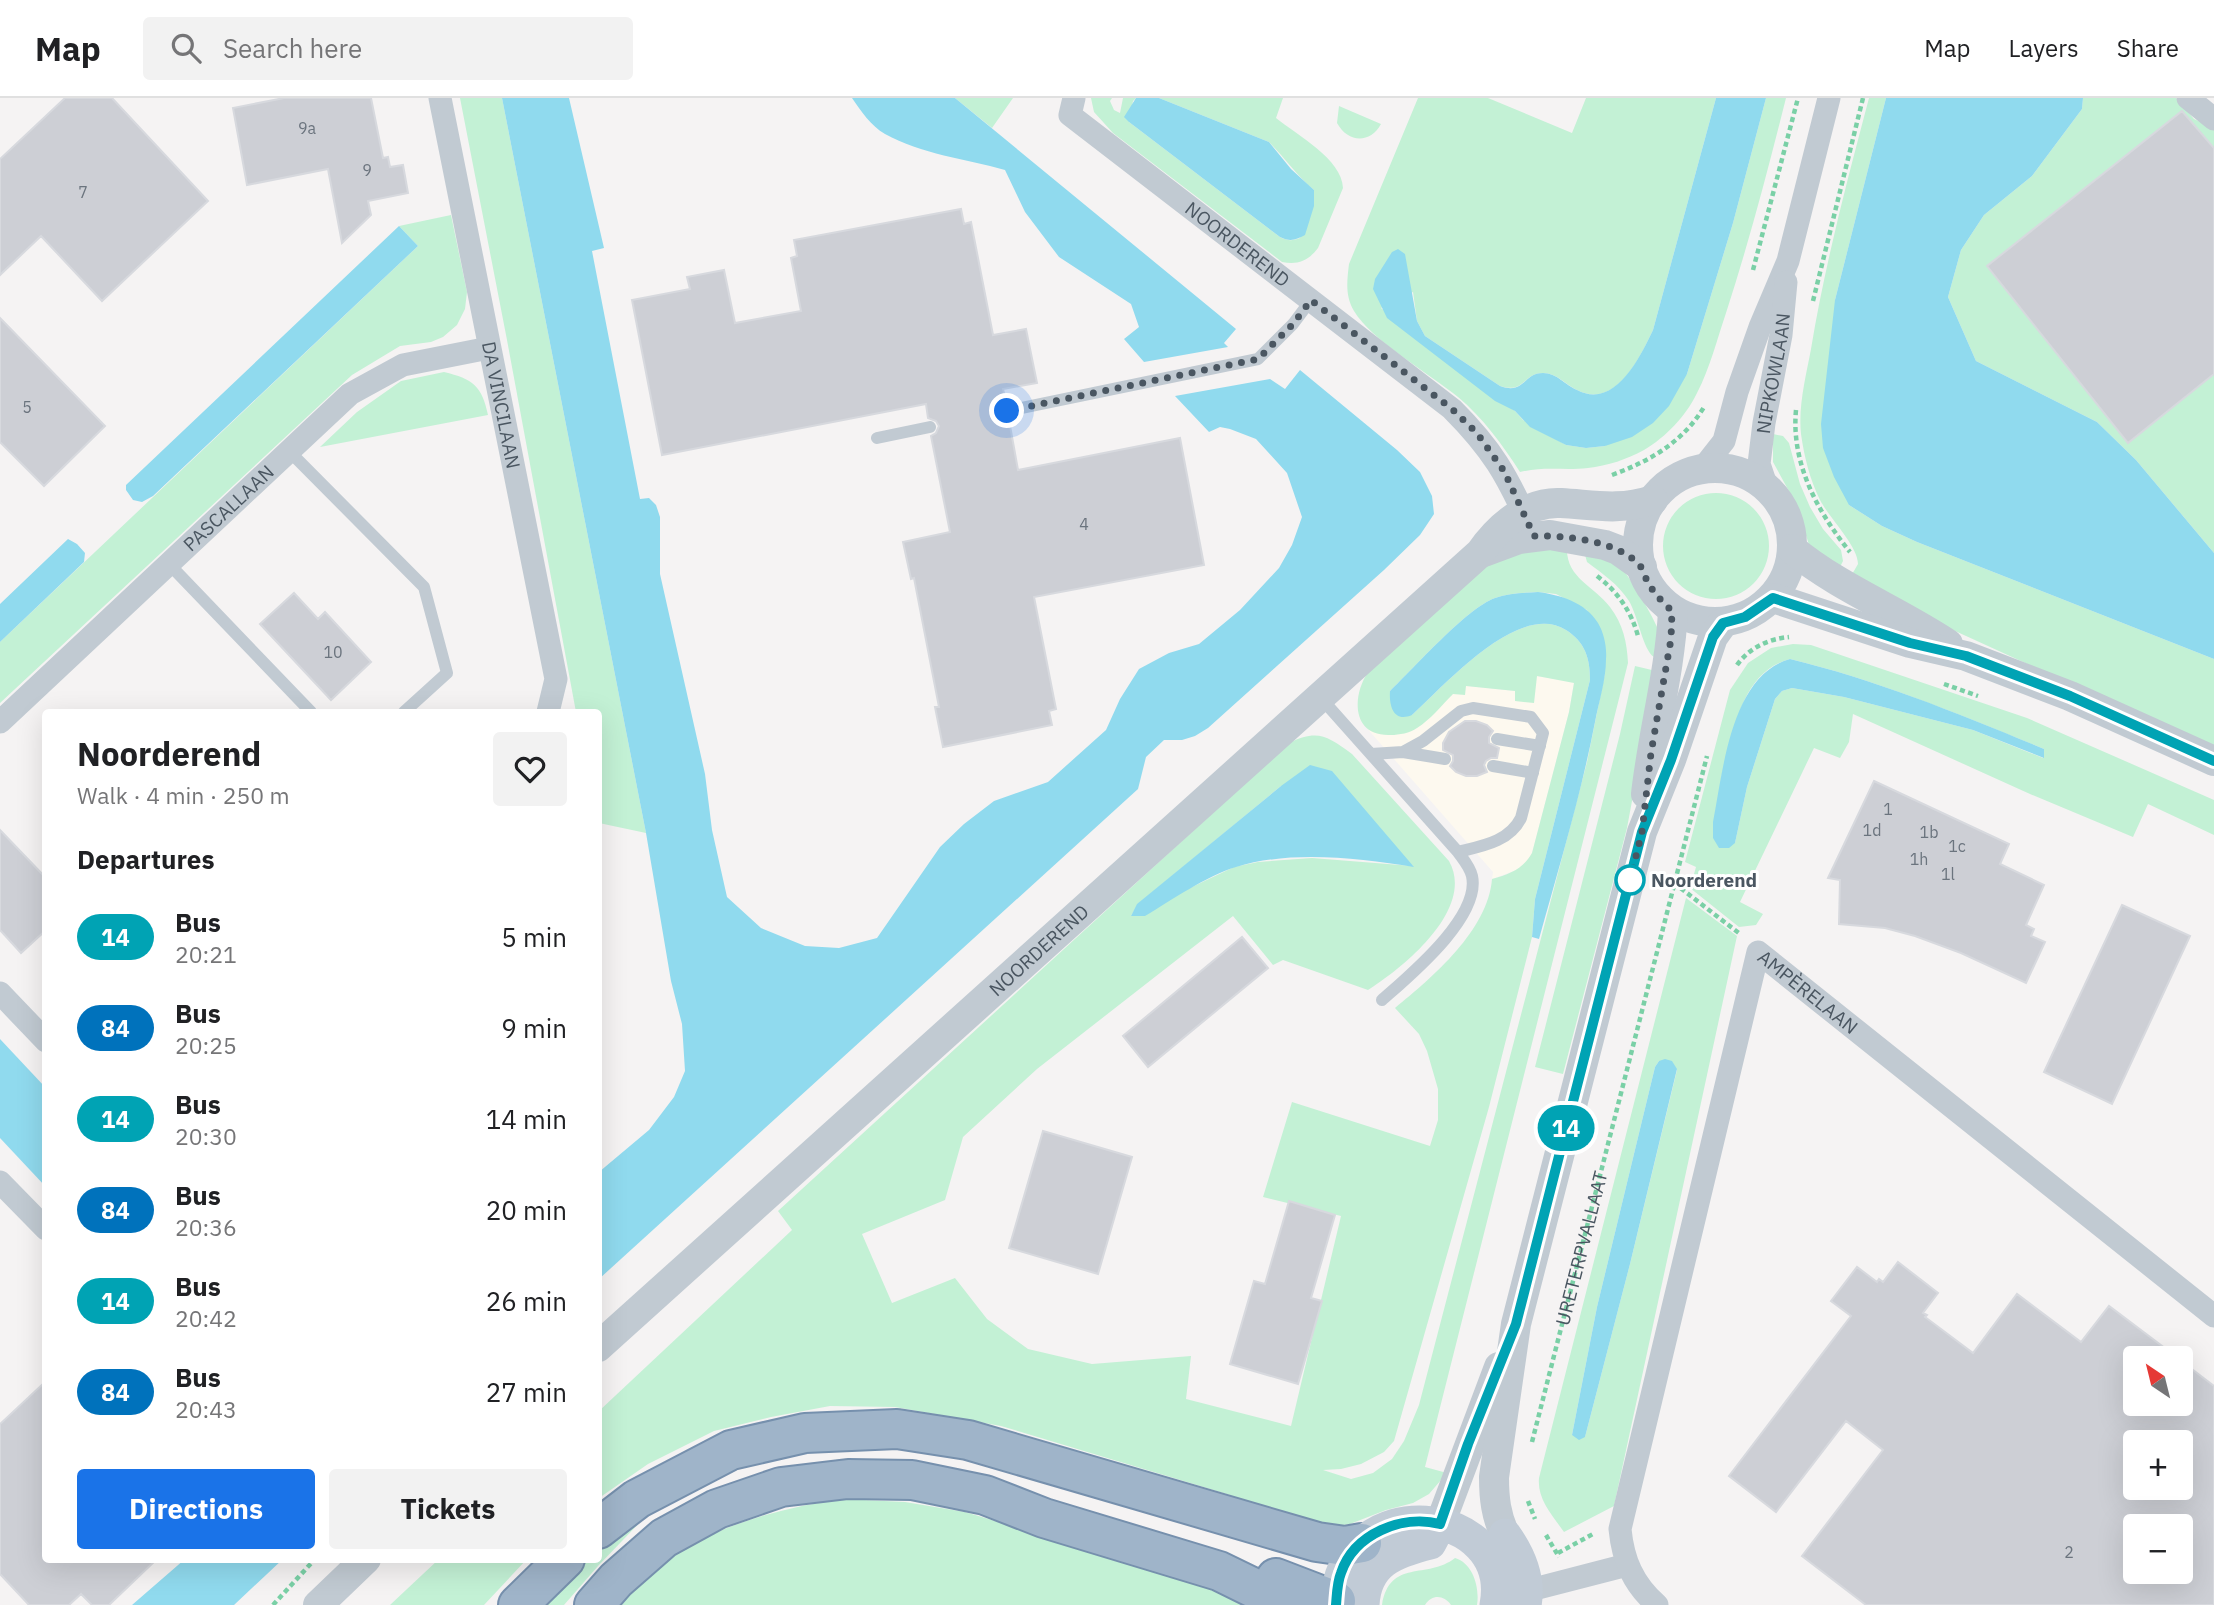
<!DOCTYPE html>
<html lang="en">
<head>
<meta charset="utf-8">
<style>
  :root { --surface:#fff; --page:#f2f2f2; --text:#202124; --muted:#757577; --line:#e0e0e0; --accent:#1a73e8 }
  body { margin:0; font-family:"IBM Plex Sans",sans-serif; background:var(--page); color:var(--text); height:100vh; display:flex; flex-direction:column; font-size:26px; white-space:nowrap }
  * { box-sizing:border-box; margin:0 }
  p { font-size:23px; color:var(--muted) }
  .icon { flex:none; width:38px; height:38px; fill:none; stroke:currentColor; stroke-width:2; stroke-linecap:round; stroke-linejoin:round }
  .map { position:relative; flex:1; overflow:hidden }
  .panel { position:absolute; left:42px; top:611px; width:560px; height:854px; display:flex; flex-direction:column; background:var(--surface); border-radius:7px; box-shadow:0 7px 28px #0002 }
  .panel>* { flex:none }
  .badge { padding:0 14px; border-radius:23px; font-size:24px; line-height:46px }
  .needle { width:46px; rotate:325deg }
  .buttons { position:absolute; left:2123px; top:1248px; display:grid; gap:14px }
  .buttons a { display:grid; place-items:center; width:70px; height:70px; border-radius:7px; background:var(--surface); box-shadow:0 7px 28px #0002; font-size:35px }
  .you { position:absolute; width:35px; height:35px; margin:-18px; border:5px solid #fff; border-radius:50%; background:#1a73e8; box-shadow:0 0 0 10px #1a73e833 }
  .map>.badge { position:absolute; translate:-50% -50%; box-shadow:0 0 0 4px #fff }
  h2 { padding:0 35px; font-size:26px; line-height:63px }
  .round { display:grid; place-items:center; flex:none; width:74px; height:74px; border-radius:7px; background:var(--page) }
  .headline { display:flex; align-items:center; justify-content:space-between; height:119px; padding:0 35px }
  h1 { font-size:33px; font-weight:700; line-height:52px }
  .primary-button { display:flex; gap:14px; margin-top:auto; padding:14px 35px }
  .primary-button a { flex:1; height:80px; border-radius:7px; background:var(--accent); color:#fff; font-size:28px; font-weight:700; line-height:80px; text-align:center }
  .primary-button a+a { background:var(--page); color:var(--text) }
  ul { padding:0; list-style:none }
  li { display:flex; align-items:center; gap:21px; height:91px; padding:0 35px }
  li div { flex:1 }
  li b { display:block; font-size:26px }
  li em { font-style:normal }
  li .badge { min-width:77px; font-weight:700; text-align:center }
  header { display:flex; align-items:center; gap:42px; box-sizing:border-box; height:98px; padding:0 35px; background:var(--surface); border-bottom:2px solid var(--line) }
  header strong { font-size:33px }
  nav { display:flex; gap:38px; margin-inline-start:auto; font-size:24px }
  .search { width:490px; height:63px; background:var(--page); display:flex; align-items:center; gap:18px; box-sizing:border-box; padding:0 24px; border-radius:7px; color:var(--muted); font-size:26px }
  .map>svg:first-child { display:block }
  .commercial { fill:#fdf9ef }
  .green { fill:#c3f1d5; fill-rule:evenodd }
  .water { fill:#90daee }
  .building { fill:#cdcfd5; stroke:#d7d9de; stroke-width:2; fill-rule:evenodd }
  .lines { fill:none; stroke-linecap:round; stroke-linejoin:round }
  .trunk-casing { stroke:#7690ad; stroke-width:42 }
  .path { stroke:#7ad0a6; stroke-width:4.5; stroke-dasharray:5 3.5; stroke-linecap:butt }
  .service { stroke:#c1cad2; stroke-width:12 }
  .minor { stroke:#c1cad2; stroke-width:23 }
  .tertiary { stroke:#c1cad2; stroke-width:30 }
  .secondary { stroke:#c1cbd6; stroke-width:33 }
  .trunk { stroke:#9fb4c9; stroke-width:38 }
  .line-casing { stroke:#fff; stroke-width:16 }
  .line { stroke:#00a3b4; stroke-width:10 }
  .walk { stroke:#4a5661; stroke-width:7; stroke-dasharray:0 12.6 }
  .stop-dot { fill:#fff; stroke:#00a3b4; stroke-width:3.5 }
  .labels { text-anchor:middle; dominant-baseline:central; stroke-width:6; stroke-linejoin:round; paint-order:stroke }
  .number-label { font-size:16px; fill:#6b747e }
  .street-label { font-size:19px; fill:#4a5661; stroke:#fff }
  .stop-label { font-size:19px; font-weight:bold; fill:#4a5661; stroke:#fff; text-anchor:start }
</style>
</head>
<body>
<header>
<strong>Map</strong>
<div class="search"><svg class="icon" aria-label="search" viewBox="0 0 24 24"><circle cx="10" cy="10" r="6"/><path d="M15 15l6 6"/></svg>Search here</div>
<nav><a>Map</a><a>Layers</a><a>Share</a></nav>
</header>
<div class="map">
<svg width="2214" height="1507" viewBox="0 0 2214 1507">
  <rect width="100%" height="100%" fill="#f5f3f3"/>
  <path class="commercial" d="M1536,578L1574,584L1569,614L1532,755L1526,765L1519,771L1492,781L1493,774L1365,628L1369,632L1417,630L1453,596L1466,588L1515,593L1534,604Z"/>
  <path class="green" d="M460,0H502L646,735L599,725L598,614H576L507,242Z
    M955,0H1013L992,30Z
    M1091,0H1112L1110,3L1114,12L1120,15L1123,0H1136L1133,3L1129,24L1280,139C1288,143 1292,143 1300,140L1314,92C1297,78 1285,60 1269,44L1159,0H1283L1276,20C1297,37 1342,61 1343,90L1318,150C1308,163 1298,167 1282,164L1113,35L1094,14Z
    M1418,0H1488L1572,35L1586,0H1716L1653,232C1640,259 1616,312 1577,292C1566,287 1557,275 1543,275C1523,275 1525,296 1500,288L1425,238L1417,223L1413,194L1381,210L1515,313L1523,322L1566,347L1586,350L1605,348L1687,276L1733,125L1766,0H1786C1768,72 1749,144 1726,215C1717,241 1710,270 1697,295C1686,318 1666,339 1644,352C1628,361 1607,368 1588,370C1564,373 1546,368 1520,374C1502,346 1483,320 1458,299C1430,276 1371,242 1354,213C1345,198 1347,183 1349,166Z
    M1869,0H1886L1835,202L1849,407L1882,428L1917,444L2214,561V651L1920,517L1851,478L1858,466C1858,448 1830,421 1820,402C1810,382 1804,358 1801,336C1798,308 1806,278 1811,251C1825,166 1847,83 1869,0Z
    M2083,0H2176L2194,21L2214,30V455L2136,362L2097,324L1976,263L1948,199L1961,152L1984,117L2032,78L2082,11Z
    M1339,8L1381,26C1370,46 1348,45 1337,25Z
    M451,117L467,194L465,211L457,227L443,239L431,244L400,248L352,277L0,605V544L418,148L399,128Z
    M444,274C473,281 482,288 488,317L320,349L357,314L401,283Z
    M1773,336L1783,338L1789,345L1800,386L1810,409L1823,431L1841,452L1843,463L1839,471L1811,453L1796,406L1773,364Z
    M1663 448a53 53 0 1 1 106 0a53 53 0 1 1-106 0Z
    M1567,450C1566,480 1594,488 1610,509C1623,526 1627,544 1628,565L1425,1369L1447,1375L1429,1396L1413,1405L1386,1412L1350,1426L1330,1429L1257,1416L1230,1397L1001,1328L895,1309L830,1308L771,1319L714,1333L648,1366L599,1400V1313L792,1132L778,1113L1289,645C1318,631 1327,638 1352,656L1449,763C1476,811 1403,870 1368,892L1283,862L1273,867L1233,818L1037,971L963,1039L945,1102L862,1136L892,1205L955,1180L987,1221L1028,1251L1092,1266L1191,1258L1186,1301L1291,1328L1341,1118L1263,1099L1292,1004L1430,1048L1438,1022V991L1427,953L1419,936L1395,910C1433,879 1488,832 1492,781C1510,776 1523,771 1532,755L1569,614L1574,585L1537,578L1534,605L1515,603V593L1466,588L1465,597L1453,596C1442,607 1430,622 1417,630C1410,635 1399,637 1391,637C1351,639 1352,598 1368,574L1481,471L1504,456ZM1538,494L1556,496L1587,512L1605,575L1587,664L1419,1307L1404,1343L1392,1361L1373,1375L1351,1381L1323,1372L1341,1371L1361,1366L1384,1354L1394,1343L1489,1009L1532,839L1535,801L1590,582C1590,560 1585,544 1566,532C1519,502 1444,588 1412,617L1390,593C1414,570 1467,510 1495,500C1509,495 1523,495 1538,494ZM1281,688L1413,768L1312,760L1258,764L1234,769L1131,818L1138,806Z
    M1584,453C1596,455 1614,463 1623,472C1631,481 1652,517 1657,529L1659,537L1654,559C1643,552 1638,518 1629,503C1618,486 1603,476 1587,464Z
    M1793,546L1811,547L2027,620L2214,702V737L2148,706L2133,739L2030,696L1853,616L1849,644L1840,660L1814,650L1740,804L1763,816L1756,827L1739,829L1690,790L1696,769L1685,764L1730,592L1748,565L1771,550ZM1790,561C1877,582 1961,617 2044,651L2043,660L1973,632L1844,599L1792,590L1782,593L1775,601L1747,689L1735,745C1730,726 1722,706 1721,687C1720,677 1726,664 1728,655C1737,617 1748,572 1790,561Z
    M1635,568L1656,573L1627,730L1563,976L1535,969L1620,636Z
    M1686,800L1737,838L1614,1408L1564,1434C1552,1417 1537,1401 1539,1380ZM1659,963L1672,964L1677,972L1630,1166L1585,1339L1572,1337L1597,1209L1655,969Z
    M843,1401L905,1404L965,1414L1093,1452L1260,1507H618C630,1496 640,1482 653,1472C708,1429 774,1411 843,1401Z
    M646,1418L598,1468L564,1507H536L588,1461H598L599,1451L601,1449Z
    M1455,1460C1473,1465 1480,1490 1477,1507H1451C1444,1497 1432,1496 1425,1507H1382C1390,1460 1427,1482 1455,1460Z
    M439,1461H527L484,1507H390Z"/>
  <path class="water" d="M502,0H569L604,150L592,153L640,401L649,400L656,407L660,419V476L705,676L712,732L727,799L761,830L805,848L839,850L877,840L940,749L964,726L994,703L1048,684L1106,632L1120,601L1139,571L1169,555L1199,546L1240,512L1279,470L1292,447L1302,419L1287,375L1256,341L1230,331L1220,329L1209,334L1175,298L1270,281L1285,291L1300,272L1397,352L1420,374L1432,398L1434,416L1420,437L1384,472L1208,630L1195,638L1182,642H1164L1146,659L1138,691L599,1181V1074L649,1032L674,999L685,973L682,926L671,883L646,735Z
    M852,0H955L1236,231L1224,245L1228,249L1144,264L1124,241L1139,229L1131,206L1059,159L1025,114L1005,72C966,61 921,56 885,36C871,28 861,13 852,0Z
    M1136,0H1159L1269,44L1291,71L1314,92V108L1305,137C1296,142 1290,144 1280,139L1129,24L1124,19Z
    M1716,0H1766L1733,125L1687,276L1669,308L1653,325L1632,339L1605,348L1586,350L1566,347L1530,329L1515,313L1495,303L1387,220L1373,191L1375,181L1392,154L1398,151L1405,156L1417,223L1425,238L1500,288C1525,297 1523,275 1543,275C1557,275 1565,287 1577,292C1615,312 1640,259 1653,232Z
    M1886,0H2083L2082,11L2032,78L1984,117L1961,152L1948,199L1976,263L2097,324L2136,362L2214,455V561L1917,444L1882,428L1849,407L1834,379L1823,350L1821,326L1835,202Z
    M399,128L418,148L153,398L142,404L133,402L126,392V387Z
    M68,441L77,446L85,455L84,464L0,544V506Z
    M1538,494C1560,497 1585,504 1598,525C1604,535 1607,549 1606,561C1606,582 1599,603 1595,624C1581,697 1559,769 1539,841L1532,839L1535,801L1590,582C1590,560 1585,544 1566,532C1519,502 1444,588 1412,617C1393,625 1389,607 1390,593C1414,570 1467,510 1495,500C1509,495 1524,495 1538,494Z
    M1790,561C1877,582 1962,617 2044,651V660L1973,632L1844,599L1792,590L1782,593L1775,601L1747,689L1735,745L1729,750H1719L1713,740V724C1723,673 1731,577 1790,561Z
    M1310,667L1332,673L1414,769C1357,760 1291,752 1236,769C1206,778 1172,802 1145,818H1131L1137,806L1281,688Z
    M0,941L45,989V1088L0,1040Z
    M1665,961L1672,963L1677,971L1630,1166L1585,1339L1579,1342L1572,1337L1597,1209L1655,969L1659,963Z
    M185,1461H283L234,1507H132Z"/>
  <path class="building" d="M65,0H112L208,103L102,203L41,138L0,177V61Z
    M284,0H371L383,60L388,59L390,69L403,67L408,95L368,103L371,117L342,145L328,71L247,87L233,10Z
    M2182,13L2214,50V276L2128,345L1987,168Z
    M961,111L964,126L971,124L993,237L1026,231L1037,285L1003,291L1006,304L1001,307L998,314L1001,319L1009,322L1018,372L1180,340L1204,467L1034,499L1056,611L1049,613L1052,627L943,649L935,609H939L914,480L911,481L903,444L950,434L931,338L936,335L939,328L936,323L928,320L926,306L662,357L632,202L690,191L687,179L724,172L735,225L801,213L791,160L797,158L794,142Z
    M0,220L105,328L44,388L0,344Z
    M294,495L318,521L325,514L371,564L331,602L260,526Z
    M1465,623H1476L1487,627L1493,633L1489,639V645L1499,650L1497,660H1491L1486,663L1484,667L1487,674L1477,678H1466L1456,674L1450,668L1453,663V657L1443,652V645L1449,634Z
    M1874,683L2009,746L2000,766L2044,787L2026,827L2034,831L2031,838L2045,844L2026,885L1961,855L1915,838L1885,830L1839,826L1840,782L1828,780Z
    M0,732L46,780V832L21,855L0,832Z
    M2122,807L2190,838L2112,1006L2044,974Z
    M1242,839L1268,870L1148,969L1123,938Z
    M1043,1033L1132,1059L1098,1176L1009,1150Z
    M1289,1103L1335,1117L1311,1200L1322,1203L1298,1286L1230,1266L1254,1183L1265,1186Z
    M1898,1164L1938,1195L1923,1215L1927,1217L1925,1219L1973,1255L2017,1196L2081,1244L2109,1208L2178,1260H2135V1306H2180V1262L2214,1288V1507H1866L1802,1458L1883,1352L1846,1323L1776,1414L1729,1378L1851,1218L1831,1203L1857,1169L1877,1184L1879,1181L1883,1184ZM2135,1344H2180V1390H2135ZM2135,1428H2180V1474H2135Z
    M46,1283V1461H157L109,1507H92L81,1496L69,1507H29L0,1476V1326Z"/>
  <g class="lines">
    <defs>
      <path id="trunk" d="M598,1431L637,1401L731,1352L805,1335L897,1331L968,1342L1317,1444L1345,1448L1362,1445
        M1276,1480L1336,1503
        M518,1507L565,1461
        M594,1507L616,1482L664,1440L717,1411L781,1389L848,1381L912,1382L985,1397L1044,1420L1219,1473L1270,1498L1301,1507"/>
    </defs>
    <use href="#trunk" class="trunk-casing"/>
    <g class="path">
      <path d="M1753,172L1798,0"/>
      <path d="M1813,203L1863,0"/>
      <path d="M1796,312C1791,365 1817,413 1850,454"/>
      <path d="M1612,377C1650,363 1683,344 1704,309"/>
      <path d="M1597,478C1618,494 1631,513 1638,538"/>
      <path d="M1737,567C1749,550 1768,541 1789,539"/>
      <path d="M1944,586L1978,598"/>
      <path d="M1674,785L1740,836"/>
      <path id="s1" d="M1532,1344L1707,658"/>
      <path d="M1528,1403L1535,1421"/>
      <path d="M1546,1437L1559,1459"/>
      <path d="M1558,1455L1593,1436"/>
      <path d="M273,1507L315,1461"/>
    </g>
    <path class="service" d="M1007,313L1258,261L1293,226L1311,202
      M877,340L930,329
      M289,353L424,489L447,575L404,614
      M169,466L311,614
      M1320,599L1458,754C1463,761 1470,769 1472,778C1481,819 1409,878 1382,902
      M1497,641L1540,648
      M1403,654L1445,661
      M1371,656L1403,654L1423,643L1461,613L1473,610L1531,619L1543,635L1521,720C1509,744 1482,748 1458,754
      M1493,668L1533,675"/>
    <g class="minor">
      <path id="s2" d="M440,0L556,581L548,614"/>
      <path id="s3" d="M1074,0L1070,17L1452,311C1492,351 1507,377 1530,429"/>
      <path d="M2188,0L2214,21"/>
      <path d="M1702,371L1724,343L1737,294L1760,229L1788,163L1829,0"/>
      <path id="s4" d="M1766,387L1759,366L1764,325L1781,237L1786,184"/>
      <path id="s5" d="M0,624L350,296L403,267L489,250"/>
      <path d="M0,895L46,943"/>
      <path d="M0,1084L46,1131"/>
      <path d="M1526,1493L1627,1467"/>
      <path id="s6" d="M1657,1507C1633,1486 1623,1462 1620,1431L1758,854L2214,1218"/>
    </g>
    <g class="tertiary">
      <circle cx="1715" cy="447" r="77"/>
      <path d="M1792,451C1839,490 1897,512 1948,546"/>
      <path d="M1484,454L1519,441L1550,437L1605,447L1618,452L1642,469"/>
      <path d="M1773,500L1910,545L1966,558L2070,598L2214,663"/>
      <path d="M1646,696C1653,634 1670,574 1673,513"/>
      <path id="s7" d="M598,1249L1480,455C1498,429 1527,403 1561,405C1595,407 1618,413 1653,402"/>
      <path d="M1440,1426L1499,1269"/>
      <path d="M1505,1437C1496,1417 1494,1401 1494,1379L1516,1226L1642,734L1671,662L1713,539L1723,525"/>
      <path d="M318,1507L366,1461"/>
    </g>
    <path class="secondary" d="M1505,1437C1520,1458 1530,1481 1525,1507
      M1336,1507C1342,1386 1515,1407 1496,1507
      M1363,1507C1365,1464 1394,1454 1430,1445L1440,1426"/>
    <use href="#trunk" class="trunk"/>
  </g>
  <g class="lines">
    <defs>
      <path id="line" d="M1336,1507C1337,1496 1337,1485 1341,1475C1354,1436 1402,1416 1440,1426L1468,1346L1516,1226L1642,734L1671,662L1713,539L1723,525L1745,519L1773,500L1910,545L1966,558L2070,598L2214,663"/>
    </defs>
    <use href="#line" class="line-casing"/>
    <use href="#line" class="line"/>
    <path class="walk" d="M1007,313L1258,261L1293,226L1311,202L1452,311L1477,335L1504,373L1534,438C1565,437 1621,443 1641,469C1644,473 1645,480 1648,484C1654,496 1663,504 1672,513L1671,541L1651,655L1642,734L1629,786L1630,782"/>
  </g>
  <circle class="stop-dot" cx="1630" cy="782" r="14"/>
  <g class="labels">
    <g class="number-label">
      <text x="307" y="30">9a</text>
      <text x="367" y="72">9</text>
      <text x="83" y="94">7</text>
      <text x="27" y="309">5</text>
      <text x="1084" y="426">4</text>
      <text x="333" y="554">10</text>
      <text x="1888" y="711">1</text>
      <text x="1872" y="732">1d</text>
      <text x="1929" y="734">1b</text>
      <text x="1957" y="748">1c</text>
      <text x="1919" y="761">1h</text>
      <text x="1948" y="776">1l</text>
      <text x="2069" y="1454">2</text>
    </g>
    <g class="street-label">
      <text stroke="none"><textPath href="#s3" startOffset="229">NOORDEREND</textPath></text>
      <text stroke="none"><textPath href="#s4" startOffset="114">NIPKOWLAAN</textPath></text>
      <text stroke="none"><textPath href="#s2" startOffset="313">DA VINCILAAN</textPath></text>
      <text stroke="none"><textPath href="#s5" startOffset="313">PASCALLAAN</textPath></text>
      <text stroke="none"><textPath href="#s7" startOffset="593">NOORDEREND</textPath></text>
      <text stroke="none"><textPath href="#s6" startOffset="744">AMPÈRELAAN</textPath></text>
      <text stroke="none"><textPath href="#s1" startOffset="200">URETERPVALLAAT</textPath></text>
    </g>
    <g class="stop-label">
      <text x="1651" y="782">Noorderend</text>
    </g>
  </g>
</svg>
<div class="buttons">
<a><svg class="needle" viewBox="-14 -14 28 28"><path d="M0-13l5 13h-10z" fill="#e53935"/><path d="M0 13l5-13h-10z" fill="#757577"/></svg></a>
<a>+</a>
<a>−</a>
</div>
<div class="you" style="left:1007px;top:313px"></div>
<b class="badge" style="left:1566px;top:1030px;background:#00a3b4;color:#fff">14</b>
<section class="panel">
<div class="headline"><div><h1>Noorderend</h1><p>Walk · 4 min · 250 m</p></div><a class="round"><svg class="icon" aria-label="heart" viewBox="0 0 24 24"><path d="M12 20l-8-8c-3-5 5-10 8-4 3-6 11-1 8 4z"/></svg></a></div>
<h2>Departures</h2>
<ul>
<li><span class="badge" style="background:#00a3b4;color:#fff">14</span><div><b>Bus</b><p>20:21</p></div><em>5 min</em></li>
<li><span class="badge" style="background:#0072bc;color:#fff">84</span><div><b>Bus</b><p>20:25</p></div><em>9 min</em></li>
<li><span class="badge" style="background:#00a3b4;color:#fff">14</span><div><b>Bus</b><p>20:30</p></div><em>14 min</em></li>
<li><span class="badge" style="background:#0072bc;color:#fff">84</span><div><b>Bus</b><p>20:36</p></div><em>20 min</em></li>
<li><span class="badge" style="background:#00a3b4;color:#fff">14</span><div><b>Bus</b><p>20:42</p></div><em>26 min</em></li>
<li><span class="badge" style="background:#0072bc;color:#fff">84</span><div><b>Bus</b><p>20:43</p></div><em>27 min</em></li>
</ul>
<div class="primary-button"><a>Directions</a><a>Tickets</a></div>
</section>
</div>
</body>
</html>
